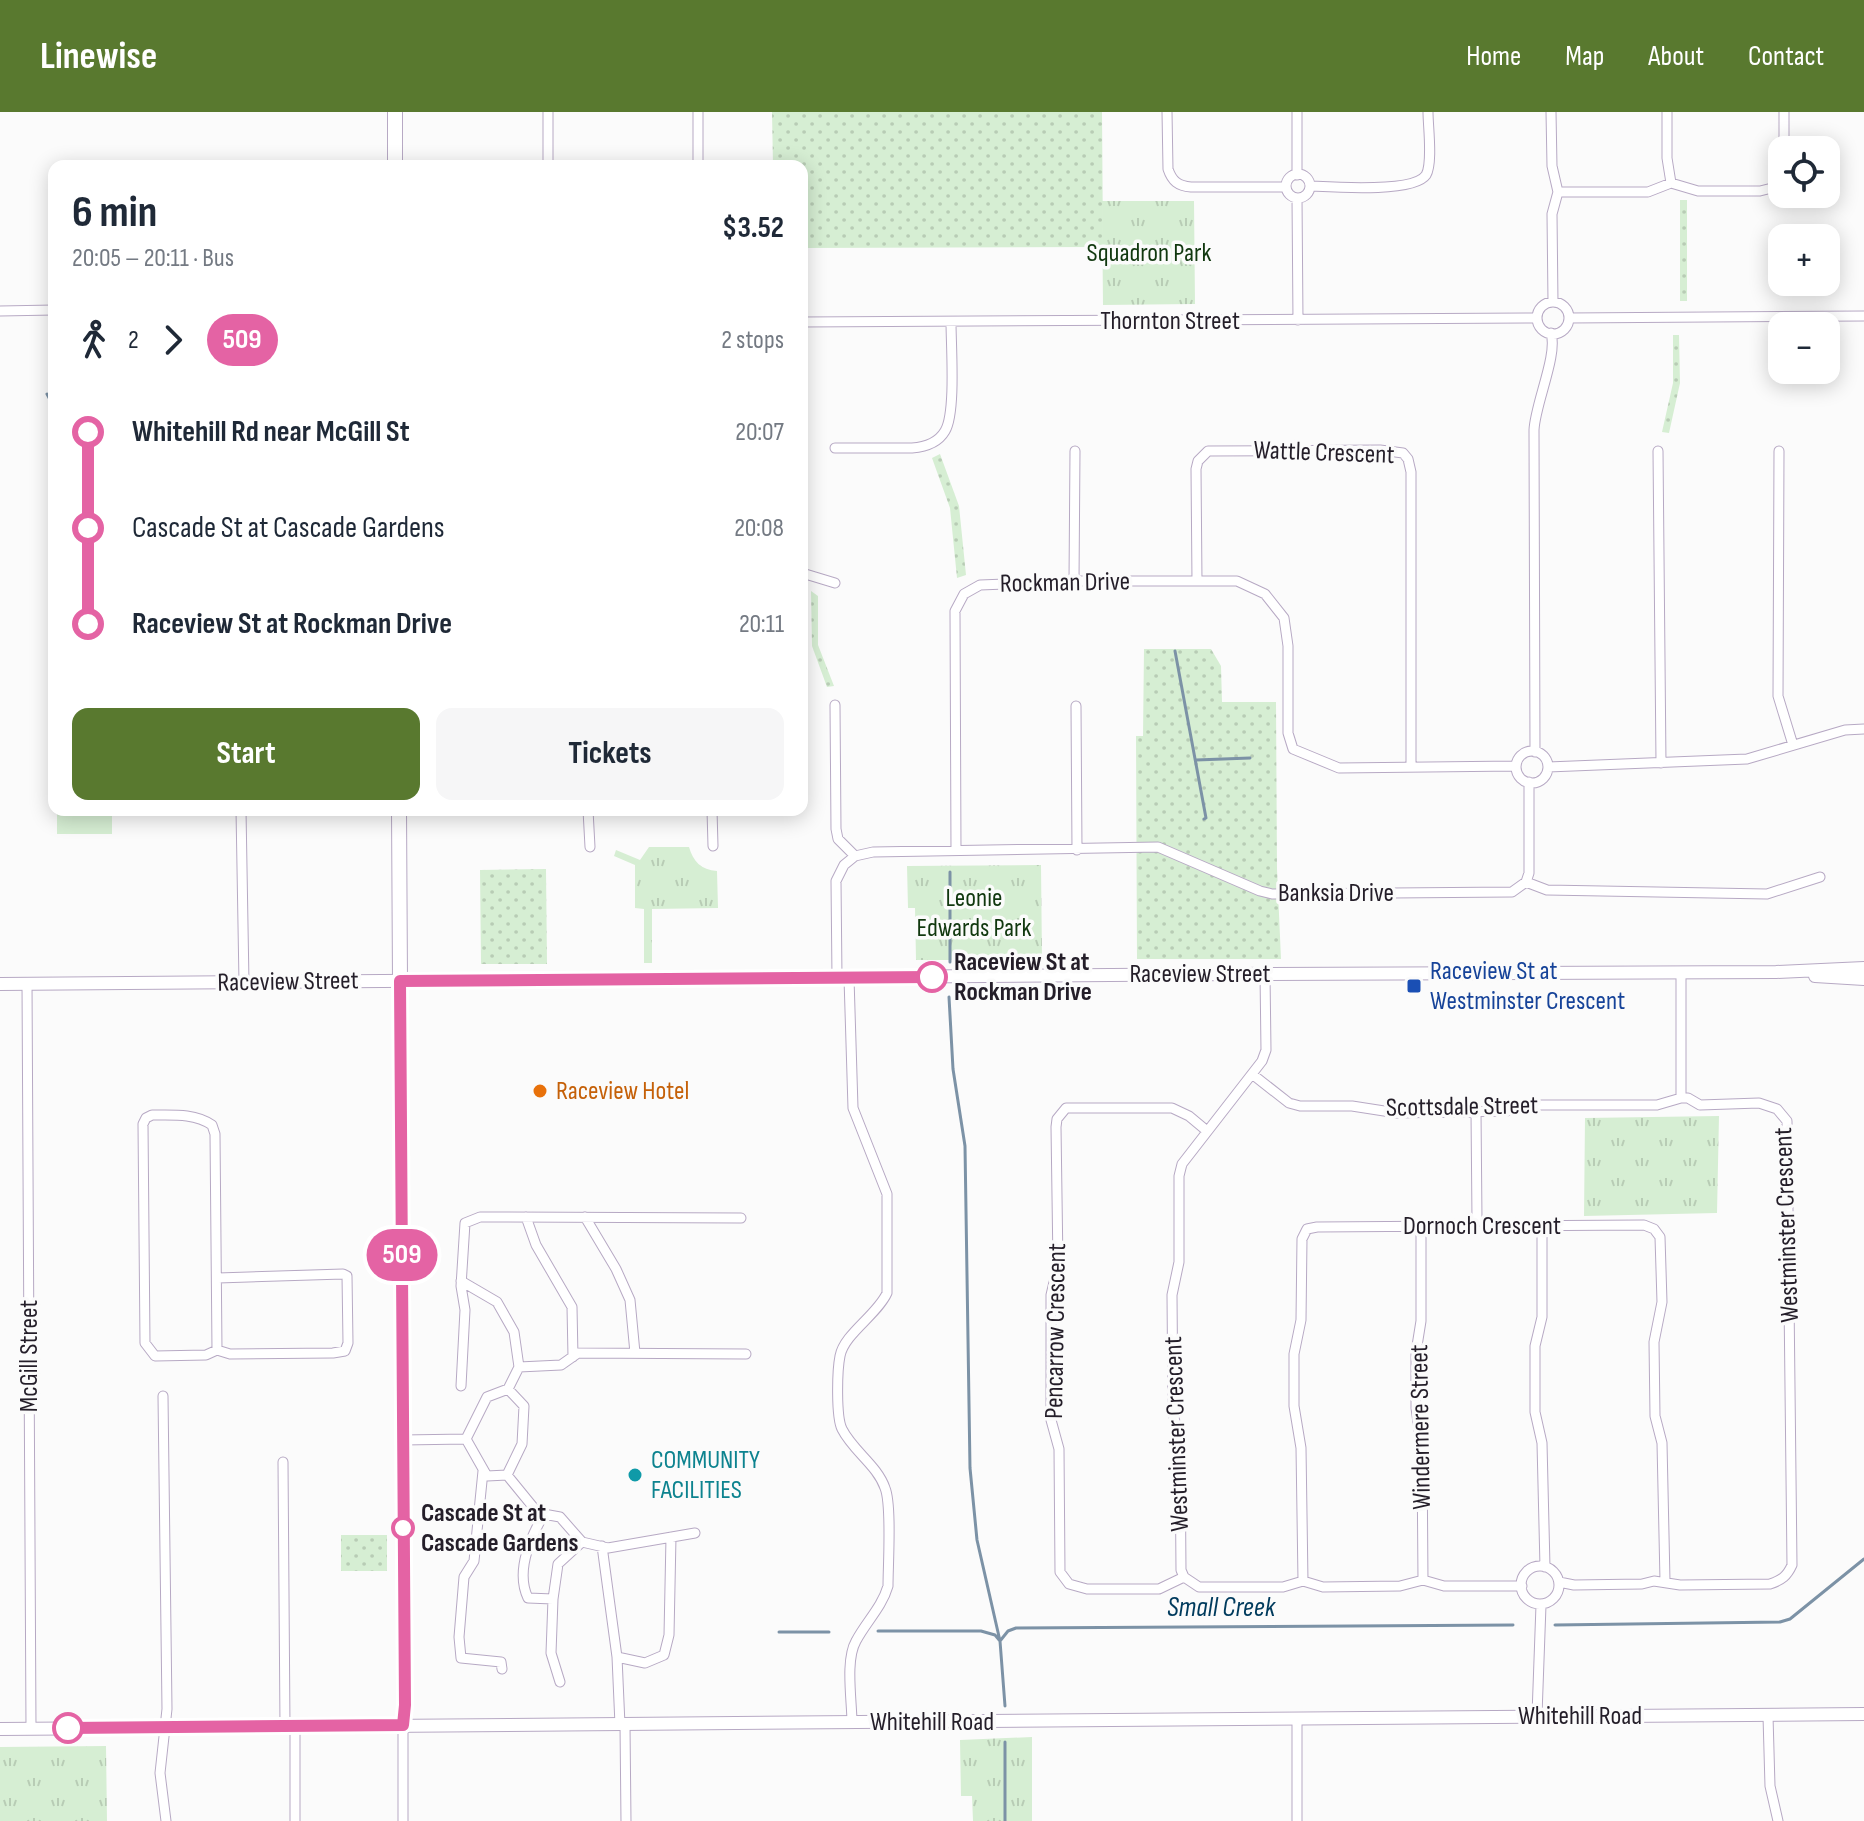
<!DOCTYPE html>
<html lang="en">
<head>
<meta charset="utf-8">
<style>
  :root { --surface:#fff; --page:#f6f6f7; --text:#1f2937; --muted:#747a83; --accent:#59792f }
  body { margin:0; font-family:"Sofia Sans Condensed",sans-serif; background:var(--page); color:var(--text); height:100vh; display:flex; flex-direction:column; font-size:30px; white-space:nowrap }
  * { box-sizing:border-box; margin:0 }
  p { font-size:26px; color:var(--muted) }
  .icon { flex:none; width:44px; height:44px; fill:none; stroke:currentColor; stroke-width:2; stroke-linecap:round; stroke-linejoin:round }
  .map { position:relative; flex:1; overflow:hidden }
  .panel { position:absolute; left:48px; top:48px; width:760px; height:656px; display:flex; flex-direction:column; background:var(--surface); border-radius:16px; box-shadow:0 4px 20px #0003 }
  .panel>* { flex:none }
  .badge { padding:0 16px; border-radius:26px; font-size:28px; line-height:52px }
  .tools { position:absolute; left:1768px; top:24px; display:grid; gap:16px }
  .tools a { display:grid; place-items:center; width:72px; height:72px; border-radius:16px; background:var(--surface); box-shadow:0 4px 20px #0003; font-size:40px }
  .map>.badge { position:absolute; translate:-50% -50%; box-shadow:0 0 0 4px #fff }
  .legs { display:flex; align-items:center; gap:12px; height:88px; padding:0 24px; font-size:26px }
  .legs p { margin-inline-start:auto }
  .overview { display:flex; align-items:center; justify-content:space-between; height:136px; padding:0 24px }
  h1 { font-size:44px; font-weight:700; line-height:60px }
  .primary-button { display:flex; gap:16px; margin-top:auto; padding:16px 24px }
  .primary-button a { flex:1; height:92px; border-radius:16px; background:var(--accent); color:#fff; font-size:32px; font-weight:700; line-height:92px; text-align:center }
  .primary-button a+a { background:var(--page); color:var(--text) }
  ul { padding:0 24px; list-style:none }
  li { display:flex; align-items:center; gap:28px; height:96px; font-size:30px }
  li i { display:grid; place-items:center; width:12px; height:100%; margin:0 10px; background:currentColor }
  li i::after { content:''; width:20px; height:20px; margin:-10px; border:6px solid; border-radius:50%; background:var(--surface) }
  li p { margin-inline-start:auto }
  li:first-child i { background:linear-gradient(#0000 50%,currentColor 0) }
  li:last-child i { background:linear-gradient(currentColor 50%,#0000 0) }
  header { display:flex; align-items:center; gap:48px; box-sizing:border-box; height:112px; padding:0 40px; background:var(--accent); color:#fff }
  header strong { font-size:38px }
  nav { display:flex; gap:44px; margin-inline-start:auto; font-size:28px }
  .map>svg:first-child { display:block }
  .grass { fill:url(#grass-dots) }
  .park { fill:url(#park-tufts) }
  .pitch { fill:#d6eed3 }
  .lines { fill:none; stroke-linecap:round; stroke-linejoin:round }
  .stream { stroke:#7c92a6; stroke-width:3 }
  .minor-casing { stroke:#b7a9c4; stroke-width:11 }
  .tertiary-casing { stroke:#b7a9c4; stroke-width:14 }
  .secondary-casing { stroke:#b7a9c4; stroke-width:16 }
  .minor { stroke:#fff; stroke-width:9 }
  .tertiary { stroke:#fff; stroke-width:12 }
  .secondary { stroke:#fff; stroke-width:14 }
  .line-1-casing { stroke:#fff; stroke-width:18 }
  .line-1 { stroke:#e463a4; stroke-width:12 }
  .stop-1-dot { fill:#fff; stroke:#e463a4; stroke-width:4 }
  .transit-dot { fill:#1a4fb4; stroke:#fbfbfb; stroke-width:3 }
  .food-dot { fill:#e8710a; stroke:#fbfbfb; stroke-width:3 }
  .culture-dot { fill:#0f9aa8; stroke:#fbfbfb; stroke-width:3 }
  .labels { text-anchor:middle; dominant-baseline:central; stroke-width:7; stroke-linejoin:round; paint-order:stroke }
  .park-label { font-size:26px; fill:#11380f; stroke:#fbfbfb }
  .street-label { font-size:26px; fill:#241e29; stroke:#fbfbfb }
  .stop-label { font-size:26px; font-weight:bold; fill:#241e29; stroke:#fbfbfb; text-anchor:start }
  .transit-label { font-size:26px; fill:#164399; stroke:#fbfbfb; text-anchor:start }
  .food-label { font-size:26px; fill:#c56008; stroke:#fbfbfb; text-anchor:start }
  .culture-label { font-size:26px; fill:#0d838f; stroke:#fbfbfb; text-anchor:start }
  .water-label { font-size:28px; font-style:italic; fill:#003b5d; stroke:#fbfbfb }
</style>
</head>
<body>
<header>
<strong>Linewise</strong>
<nav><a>Home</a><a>Map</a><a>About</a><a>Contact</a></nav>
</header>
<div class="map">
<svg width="1864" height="1709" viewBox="0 0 1864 1709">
  <defs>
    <pattern id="grass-dots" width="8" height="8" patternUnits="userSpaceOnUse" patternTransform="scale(2)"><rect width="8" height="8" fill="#d6eed3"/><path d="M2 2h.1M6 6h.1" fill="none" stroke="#b8ccb5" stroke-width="1.8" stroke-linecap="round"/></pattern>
    <pattern id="park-tufts" width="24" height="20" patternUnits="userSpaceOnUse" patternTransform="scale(2)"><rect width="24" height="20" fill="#d6eed3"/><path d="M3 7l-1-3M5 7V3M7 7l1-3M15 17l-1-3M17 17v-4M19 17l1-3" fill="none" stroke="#b8ccb5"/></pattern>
  </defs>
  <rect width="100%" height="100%" fill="#fbfbfb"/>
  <path class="grass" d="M772,0H1102L1103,135L802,136V54H773Z
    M1680,88H1687V189H1680Z
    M1673,223H1679L1680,271L1669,321L1662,320L1673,271Z
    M940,342L959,394L966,463L957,466L950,396L932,346Z
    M811,479L818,484V533L834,574L827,575L812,534Z
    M1144,537H1211L1221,554L1222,590H1276L1277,757L1281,847H1137L1136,624H1143Z
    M546,757L547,852H481L480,758Z
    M341,1423H387V1459H341Z"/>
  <path class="park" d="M1102,89H1194L1195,192L1103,193Z
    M649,735H689C693,749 701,758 717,759L718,796L652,797V851H644V797L635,796V753L614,744L616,738L640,748Z
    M1041,753L1042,848H916L915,796H908L907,754Z
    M1719,1004L1717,1101L1584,1104L1585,1006Z
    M1032,1625V1709H973L972,1684H961L960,1628Z
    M106,1634L107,1709H0V1635Z"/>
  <path class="pitch" d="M57,698H112V722H57Z"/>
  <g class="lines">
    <path class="stream" d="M47,282L54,295
      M1175,539L1206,706L1204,707
      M1196,648L1250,646
      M950,850V760
      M949,885L953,957L965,1034L970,1356L977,1428L1000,1529
      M1555,1513L1780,1510L1790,1507L1864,1447
      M878,1519H981L995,1523L1000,1529
      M779,1520H829
      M1005,1594L1000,1529L1008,1519L1016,1516L1513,1513
      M1005,1709V1630"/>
    <defs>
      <path id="minor" d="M548,0V54
        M698,0V54
        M1167,0L1168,57C1172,69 1178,74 1191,75H1286
        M1297,0V63
        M1551,0L1552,54L1558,80L1552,102L1553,190
        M1667,0V46L1671,71
        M1784,0V38
        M1286 74a12 12 0 1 1 24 0a12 12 0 1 1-24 0Z
        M1671,71L1698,79H1760L1772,76L1782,64
        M1310,74C1332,75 1414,81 1426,63C1433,51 1428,15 1428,0
        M1558,80H1648L1671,71
        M1297,86L1298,208
        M1537 206a16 16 0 1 1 32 0a16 16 0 1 1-32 0Z
        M0,199L54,198
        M1569,206L1864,204
        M802,210L1537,206
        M835,336H912C925,335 938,331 945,319C956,301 951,234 951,210
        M1658,339L1661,651
        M1779,339L1778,584L1793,633
        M802,461L835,471
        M1074,469L1075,339
        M1197,469L1196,357L1198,349L1208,339L1380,338L1403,341L1408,347L1411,360V655
        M835,593L836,717L838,727L855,744
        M1076,594L1077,738
        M1516 655a16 16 0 1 1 32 0a16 16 0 1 1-32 0Z
        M1535,640L1534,318C1535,292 1558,243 1551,221
        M1548,655L1747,647L1845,618L1864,617
        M241,698L244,871
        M588,698L590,735
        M712,698L713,734
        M956,738L955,499L964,482L980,473L1074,469H1237L1265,482L1284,506L1288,534V621L1293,637L1339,656L1516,654
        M1526,770L1547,778L1767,782L1820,765
        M1265,862L1266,938L1262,949L1182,1052L1179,1064V1150L1172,1183L1173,1299L1180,1339L1181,1458L1184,1465L1199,1475H1283L1303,1469L1323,1475L1400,1474L1423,1468L1444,1474H1522
        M837,866L836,769L844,753L855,744L873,740L1158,735L1260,779L1272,782L1512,780L1526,770L1529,761V670
        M849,866L853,996L887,1082V1181C877,1203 844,1222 840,1244C837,1259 836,1305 842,1317C853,1339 877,1353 885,1376C892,1393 888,1453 888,1474C882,1495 866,1510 856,1529C845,1548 852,1589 852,1611
        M27,871L31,1616
        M1252,962L1289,991L1300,994H1352L1397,1001L1506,999L1536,993H1657L1681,986
        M1476,1000L1477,1108
        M152,1003C172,1003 195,1001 212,1013L215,1022L217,1238L206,1243L155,1244L145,1231L143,1012L146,1006Z
        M526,1105L536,1133L572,1195L573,1245
        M585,1105L616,1157L630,1188L635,1241
        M1542,1113V1205L1535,1234V1300L1542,1331L1545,1455
        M1421,1114V1209L1416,1240V1296L1422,1340L1423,1468
        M461,1169L497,1190L514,1220L519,1255
        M217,1238L230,1242L333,1241L345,1239L348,1231L347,1164L343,1162L218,1166
        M461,1274L465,1198L461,1174L465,1111L480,1105L741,1106
        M508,1277L519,1255L561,1253L578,1241L746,1242
        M163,1284L167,1597L160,1661L166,1709
        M403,1328L466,1327L487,1285L508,1277L524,1294L522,1332L507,1363L487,1364L466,1327
        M283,1350L285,1615
        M483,1359L474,1449L464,1465L459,1525L461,1546L501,1550L502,1557
        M507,1363L538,1401L560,1405L582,1430L608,1436L695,1421
        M544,1402C530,1426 515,1459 528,1486L553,1487
        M602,1434L617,1545L620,1613
        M1521 1473a19 19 0 1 1 38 0a19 19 0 1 1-38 0Z
        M1184,1465L1159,1477H1087L1069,1472L1060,1460L1059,1337L1051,1308V1183L1058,1153L1056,1015L1057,1007L1066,996H1172L1189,1004L1207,1019
        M1303,1469L1301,1336L1294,1294V1242L1301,1208L1302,1127L1307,1117L1317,1115L1459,1114L1477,1108L1495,1114L1644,1113L1654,1117L1660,1125L1662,1190L1654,1230L1655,1304L1662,1331L1665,1469
        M1559,1470L1574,1473L1642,1472L1654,1469L1680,1473L1770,1472C1782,1468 1787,1464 1792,1453L1787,1009L1777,997L1759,991L1700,993L1688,986H1681V860
        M617,1545L645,1551L664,1543L669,1523L671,1425
        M560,1570L551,1541L553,1487L558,1452L582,1430
        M1537,1603L1541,1493
        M1768,1604L1770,1674L1778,1709
        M1297,1608V1709
        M625,1613L626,1709
        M295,1614V1709
        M403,1709V1613"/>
      <path id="tertiary" d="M1815,864L1864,867
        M400,869L405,1593L403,1613
        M0,872L1237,862L1776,860L1864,856
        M0,1617L1864,1602"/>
      <path id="secondary" d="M395,0V54
        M399,698L400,869"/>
    </defs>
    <use href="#minor" class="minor-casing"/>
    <use href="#tertiary" class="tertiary-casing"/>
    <use href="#secondary" class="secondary-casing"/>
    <use href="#minor" class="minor"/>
    <use href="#tertiary" class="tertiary"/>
    <use href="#secondary" class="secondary"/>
  </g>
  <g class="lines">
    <defs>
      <path id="line-1" d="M68,1616L403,1613L405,1593L400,869L932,865"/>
    </defs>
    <use href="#line-1" class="line-1-casing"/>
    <use href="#line-1" class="line-1"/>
  </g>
  <g class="stop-1-dot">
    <circle cx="932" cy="865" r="14"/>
    <circle cx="403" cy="1416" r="10"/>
    <circle cx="68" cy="1616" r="14"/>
  </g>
  <rect class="transit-dot" x="1406" y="866" width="16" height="16" rx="4"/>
  <circle class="food-dot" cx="540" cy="979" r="8"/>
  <circle class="culture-dot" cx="635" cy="1363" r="8"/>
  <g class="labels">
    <g class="park-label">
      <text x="1149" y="141">Squadron Park</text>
      <text x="974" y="786">Leonie<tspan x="974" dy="30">Edwards Park</tspan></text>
    </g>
    <g class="street-label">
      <text x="1170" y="209">Thornton Street</text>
      <text transform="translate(1324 341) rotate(2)">Wattle Crescent</text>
      <text transform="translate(1065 471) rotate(-1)">Rockman Drive</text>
      <text x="1336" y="781">Banksia Drive</text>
      <text x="1200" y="862">Raceview Street</text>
      <text transform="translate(288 870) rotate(-1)">Raceview Street</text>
      <text transform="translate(1462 995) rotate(-1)">Scottsdale Street</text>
      <text transform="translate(1787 1113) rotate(-92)">Westminster Crescent</text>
      <text x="1482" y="1114">Dornoch Crescent</text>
      <text transform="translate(1056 1219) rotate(-89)">Pencarrow Crescent</text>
      <text transform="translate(29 1244) rotate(-90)">McGill Street</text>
      <text transform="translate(1421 1315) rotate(-91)">Windermere Street</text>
      <text transform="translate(1177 1322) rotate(-92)">Westminster Crescent</text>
      <text x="1580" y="1604">Whitehill Road</text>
      <text x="932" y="1610">Whitehill Road</text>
    </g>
    <g class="stop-label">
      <text x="954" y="850">Raceview St at<tspan x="954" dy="30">Rockman Drive</tspan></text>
      <text x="421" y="1401">Cascade St at<tspan x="421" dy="30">Cascade Gardens</tspan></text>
    </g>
    <g class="transit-label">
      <text x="1430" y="859">Raceview St at<tspan x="1430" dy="30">Westminster Crescent</tspan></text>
    </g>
    <g class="food-label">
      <text x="556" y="979">Raceview Hotel</text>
    </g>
    <g class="culture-label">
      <text x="651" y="1348">COMMUNITY<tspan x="651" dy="30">FACILITIES</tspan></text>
    </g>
    <g class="water-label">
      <text x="1221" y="1495">Small Creek</text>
    </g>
  </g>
</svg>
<div class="tools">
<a><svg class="icon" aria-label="locate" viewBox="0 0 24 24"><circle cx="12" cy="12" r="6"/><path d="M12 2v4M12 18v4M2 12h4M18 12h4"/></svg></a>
<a>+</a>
<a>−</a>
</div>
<b class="badge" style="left:402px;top:1143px;background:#e463a4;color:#fff">509</b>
<section class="panel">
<div class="overview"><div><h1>6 min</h1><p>20:05 – 20:11 · Bus</p></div><b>$3.52</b></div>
<div class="legs"><svg class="icon" aria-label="walk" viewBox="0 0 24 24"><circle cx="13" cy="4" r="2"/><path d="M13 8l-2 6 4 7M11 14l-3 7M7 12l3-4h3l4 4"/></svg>2<svg class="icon" aria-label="forward" viewBox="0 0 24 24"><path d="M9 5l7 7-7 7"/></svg><b class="badge" style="background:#e463a4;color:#fff">509</b><p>2 stops</p></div>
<ul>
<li><i style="color:#e463a4"></i><b>Whitehill Rd near McGill St</b><p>20:07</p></li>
<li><i style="color:#e463a4"></i><span>Cascade St at Cascade Gardens</span><p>20:08</p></li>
<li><i style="color:#e463a4"></i><b>Raceview St at Rockman Drive</b><p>20:11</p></li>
</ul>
<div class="primary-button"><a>Start</a><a>Tickets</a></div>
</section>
</div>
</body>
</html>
